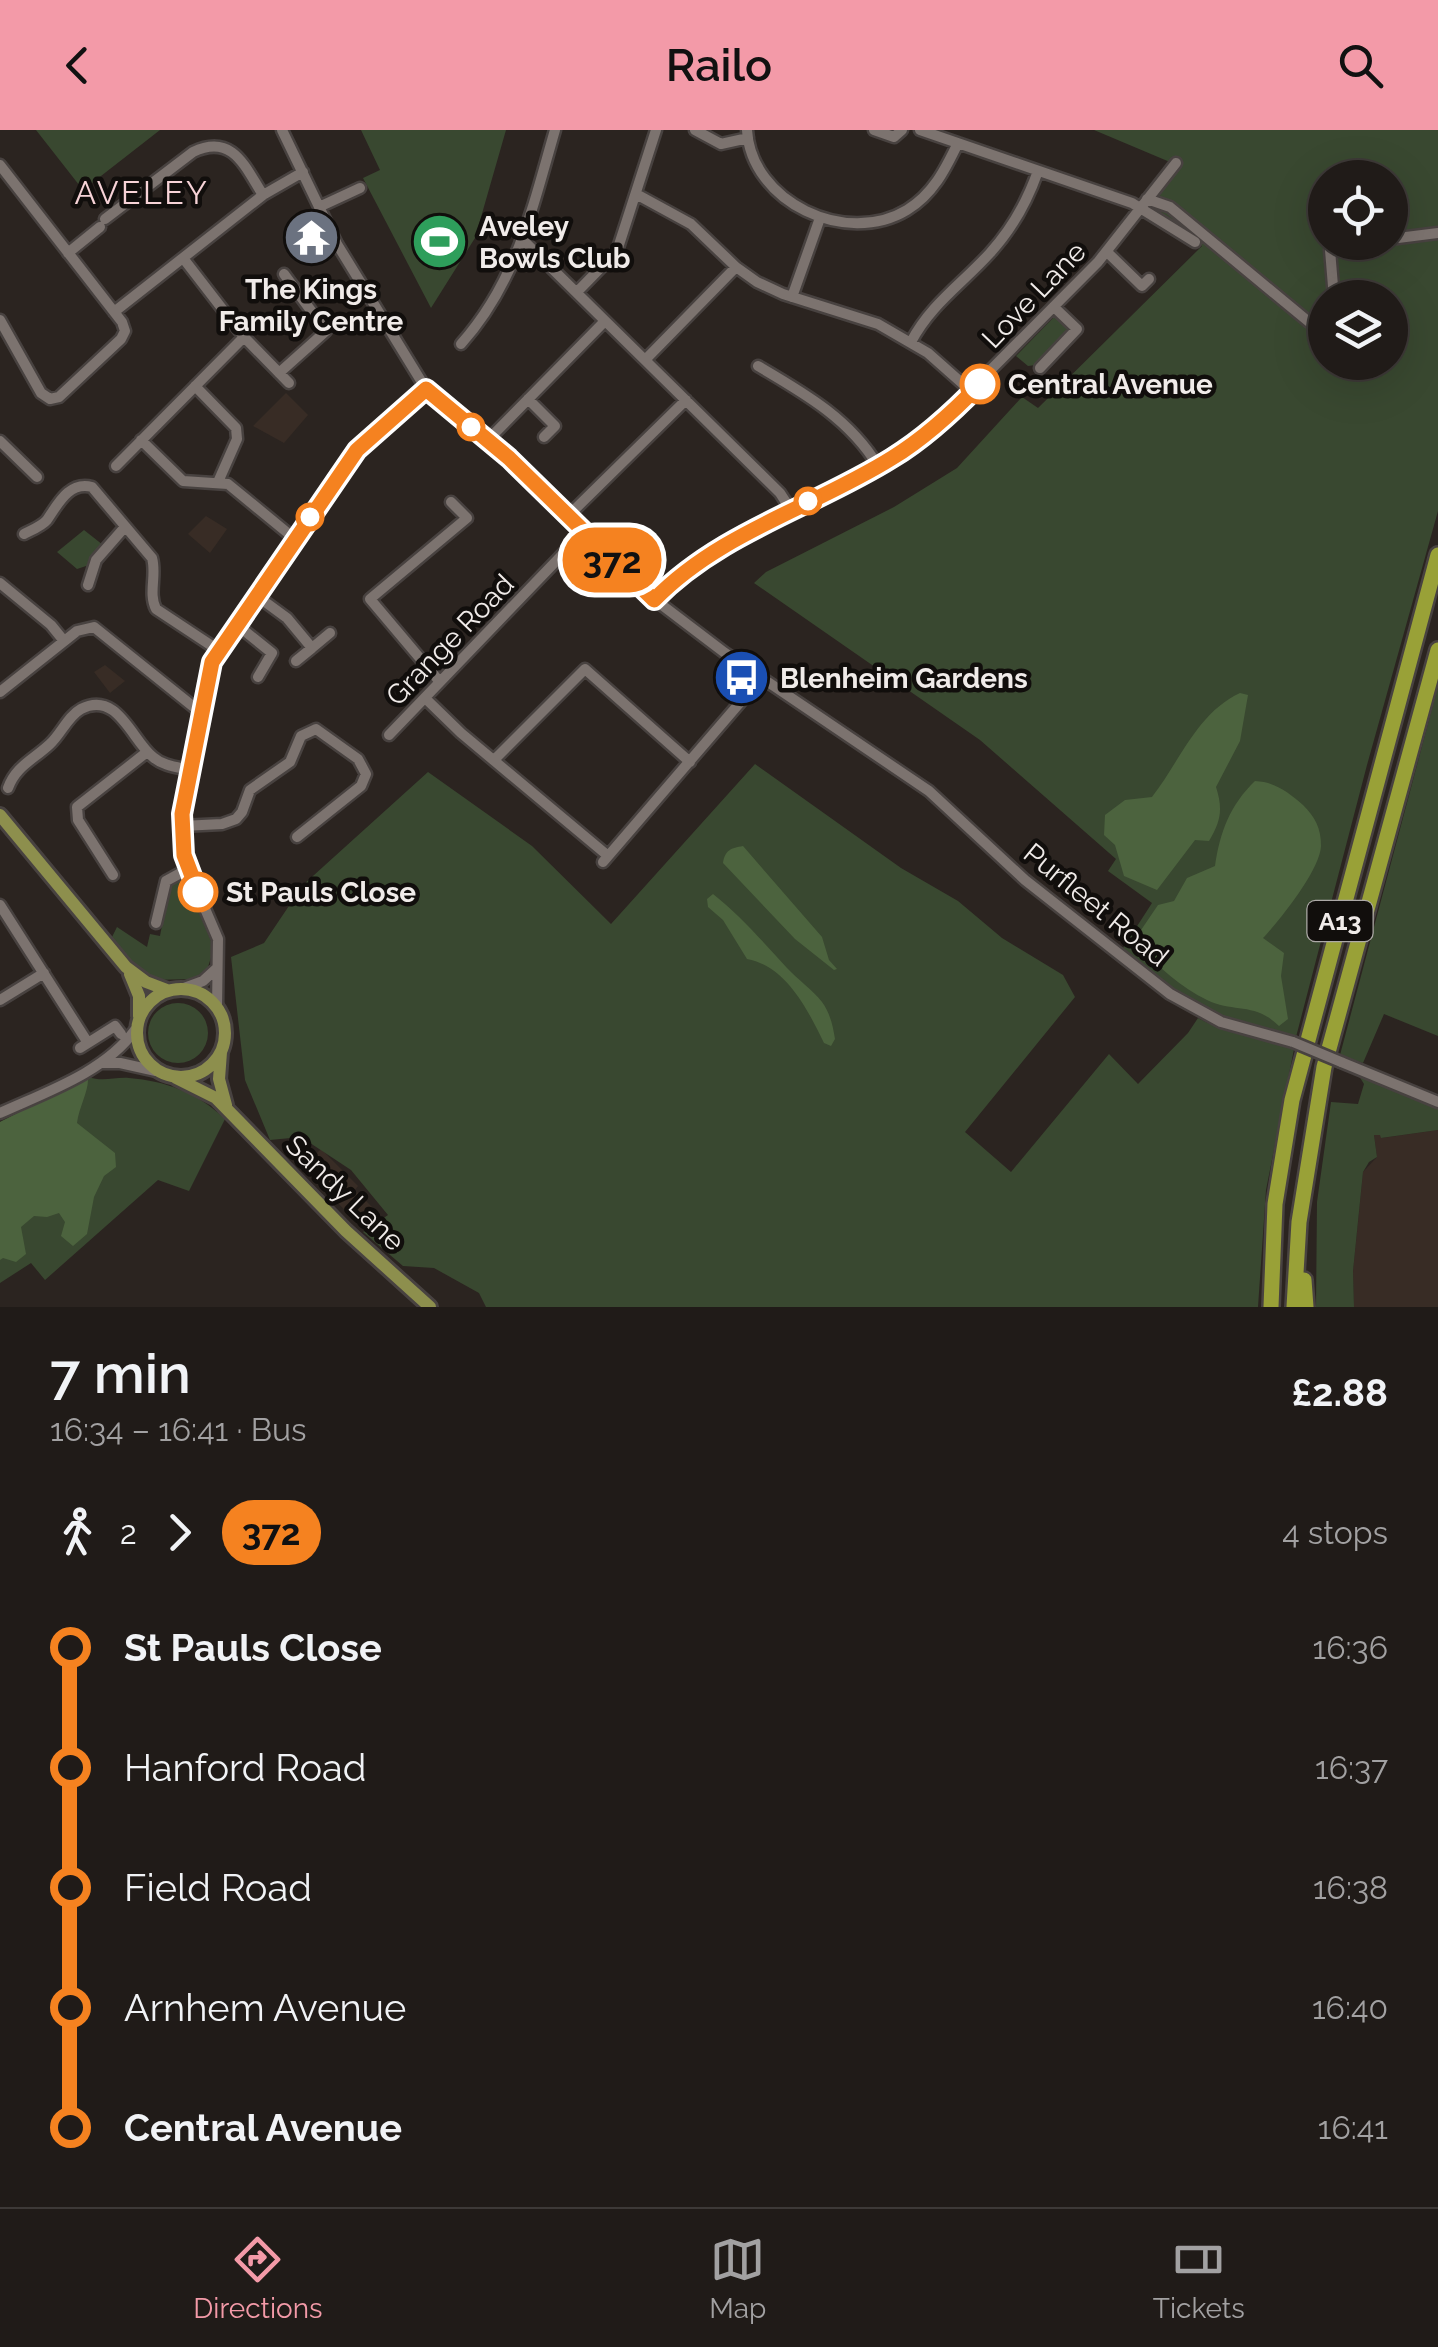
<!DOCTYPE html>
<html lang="en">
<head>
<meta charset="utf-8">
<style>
  :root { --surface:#201b18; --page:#282421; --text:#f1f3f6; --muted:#a2a1a2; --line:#3d3937; --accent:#f39aa8 }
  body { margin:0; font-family:Raleway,sans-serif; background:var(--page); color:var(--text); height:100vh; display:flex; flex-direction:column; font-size:38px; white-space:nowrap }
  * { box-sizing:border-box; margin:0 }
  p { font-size:32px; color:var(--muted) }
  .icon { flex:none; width:55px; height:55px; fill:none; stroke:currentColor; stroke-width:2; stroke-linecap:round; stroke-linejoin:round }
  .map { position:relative; height:1177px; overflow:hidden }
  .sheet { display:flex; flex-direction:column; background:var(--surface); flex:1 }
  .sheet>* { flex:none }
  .badge { padding:0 20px; border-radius:32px; font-size:35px; line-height:65px }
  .tools { position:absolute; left:1308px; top:30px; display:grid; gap:20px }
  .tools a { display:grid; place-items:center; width:100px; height:100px; border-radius:50%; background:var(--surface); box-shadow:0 10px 40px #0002,0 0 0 2px var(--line); font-size:50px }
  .map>.badge { position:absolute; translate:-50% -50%; box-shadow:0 0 0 5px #fff }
  .legs { display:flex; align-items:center; gap:15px; height:110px; padding:0 50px; font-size:32px }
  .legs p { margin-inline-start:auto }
  .summary { display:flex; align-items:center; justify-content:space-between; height:170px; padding:0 50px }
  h1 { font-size:55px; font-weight:600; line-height:75px }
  ul { padding:0 50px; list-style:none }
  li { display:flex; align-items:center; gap:35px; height:120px; font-size:38px }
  li i { display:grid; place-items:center; width:15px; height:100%; margin:0 12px; background:currentColor }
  li i::after { content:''; width:25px; height:25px; margin:-12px; border:8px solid; border-radius:50%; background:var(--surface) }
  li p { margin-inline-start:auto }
  li:first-child i { background:linear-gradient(#0000 50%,currentColor 0) }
  li:last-child i { background:linear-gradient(currentColor 50%,#0000 0) }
  header { display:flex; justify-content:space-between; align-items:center; height:130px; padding:0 50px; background:var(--accent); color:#111; font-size:45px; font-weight:600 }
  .menu { display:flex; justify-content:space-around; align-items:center; height:140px; border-top:2px solid var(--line); background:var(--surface); font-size:28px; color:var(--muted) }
  .menu a { display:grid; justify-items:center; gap:5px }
  .menu .on { color:var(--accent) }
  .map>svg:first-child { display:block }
  .built { fill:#382c25 }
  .green { fill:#394830; fill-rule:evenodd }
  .forest { fill:#4c633e }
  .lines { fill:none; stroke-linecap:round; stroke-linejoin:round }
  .minor-casing { stroke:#484240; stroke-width:15 }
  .major-casing { stroke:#484240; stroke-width:18 }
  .highway-casing { stroke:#484240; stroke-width:20 }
  .minor { stroke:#7c736f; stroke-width:10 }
  .major { stroke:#8d8f4d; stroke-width:12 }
  .highway { stroke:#99a137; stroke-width:15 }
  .minor-bridge-casing { stroke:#484240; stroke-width:15; stroke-linecap:butt }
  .minor-bridge { stroke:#7c736f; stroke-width:10 }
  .line-1-casing { stroke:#fff; stroke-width:22 }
  .line-1 { stroke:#f58220; stroke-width:15 }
  .stop-1-dot { fill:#fff; stroke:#f58220; stroke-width:5 }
  .labels { text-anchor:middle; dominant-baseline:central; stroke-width:9; stroke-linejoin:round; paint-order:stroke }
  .shield { fill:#110e0c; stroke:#ada9a7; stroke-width:2.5 }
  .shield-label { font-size:25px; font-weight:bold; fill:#f0ebe9 }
  .poi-label { font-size:28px; font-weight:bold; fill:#f0ebe9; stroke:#110e0c; text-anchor:start }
  .street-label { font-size:28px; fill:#f0ebe9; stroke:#110e0c }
  .stop-label { font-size:28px; font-weight:bold; fill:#f0ebe9; stroke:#110e0c; text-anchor:start }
  .quarter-label { font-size:32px; letter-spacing:2.5px; fill:#f7d3d7; stroke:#110e0c }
</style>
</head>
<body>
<header><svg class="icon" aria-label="back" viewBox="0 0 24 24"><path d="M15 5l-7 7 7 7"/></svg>Railo<svg class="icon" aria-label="search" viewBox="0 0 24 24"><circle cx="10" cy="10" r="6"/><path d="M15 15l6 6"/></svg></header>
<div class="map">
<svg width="1438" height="1177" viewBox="0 0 1438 1177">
  <rect width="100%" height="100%" fill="#2b2420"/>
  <path class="built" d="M286,263L308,285L284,313L253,296Z
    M206,386L227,399L210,423L188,404Z
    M105,535L125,551L110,563L94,542Z
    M1438,1000V1177H1354L1353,1141L1363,1042L1377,1027L1374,1005H1381L1382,1008Z
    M321,1019L358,1056L355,1060L380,1085L364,1100L303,1037Z"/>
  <path class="green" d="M36,0H160L83,60Z
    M361,0H506L475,108L431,178L363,48L380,40Z
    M1094,0H1438V381L1367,635L1296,907C1269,896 1240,894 1213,882C1180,869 1150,840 1123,818L1152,773L1108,741L1116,729L980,610L754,453L766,442L894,377L957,338L1022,267L1038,278L1202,116L1175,94L1146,78L1177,35ZM1325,48H1390V112H1325ZM1325,168H1390V232H1325Z
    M1054,187H1058L1069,201L1036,235L1028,236L1016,226Z
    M84,400L103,415L89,435L77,439L57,422Z
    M1438,556V906L1384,884L1363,933L1340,925Z
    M755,634L901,738L958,771L1002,808L1063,845L1075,867L965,1002L1011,1042L1109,924L1138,954L1188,903L1198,888C1228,905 1263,906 1294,919L1266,1060L1258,1177H486L479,1163L434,1138L403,1136L363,1102L388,1085L351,1040L301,1007L270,1010L245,950L231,827L264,813L303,755L428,642L532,716L611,794Z
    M184,747L214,818L208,837L195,849L151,850L110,811L117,797L147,817L150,804L160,806L170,752Z
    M148 903a30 30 0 1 1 60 0a30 30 0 1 1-60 0Z
    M1359,946L1438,979V1000L1381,1008L1380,1005H1374L1377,1027L1369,1032L1363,1042L1353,1141L1354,1177H1316L1317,1072L1331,972L1358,974L1364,954Z
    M88,947C103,952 114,947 129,948C166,951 198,963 225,989L189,1061L158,1050L45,1150L31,1133L0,1153V992Z"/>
  <path class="forest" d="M1240,563L1248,565L1240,611L1216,657C1223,679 1221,691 1209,711L1195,710L1157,760L1124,746L1115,715L1104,705L1105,685L1125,670L1152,667C1180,631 1197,583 1240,563Z
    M1255,651C1275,652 1288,662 1303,675C1315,687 1321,698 1321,716C1320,740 1280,790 1263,808L1284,823L1281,846L1288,889L1279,896C1255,872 1234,883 1207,870C1181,858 1159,836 1138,817L1137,806L1158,775L1174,771L1187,748L1215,736C1220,702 1230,675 1255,651Z
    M743,716L822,807L829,830L837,839L834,840L795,809L723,733C725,720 731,718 743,716Z
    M713,764C741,786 763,812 787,838C798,850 812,859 822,872C830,883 833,896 835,909L831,916L824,913C808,880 786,836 747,829L723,790L708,777L707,769Z
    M88,947C89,961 79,977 77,993L115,1023L116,1037L104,1046L94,1067L87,1104L73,1116L61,1106L65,1092L59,1083L47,1087L34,1086L21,1097L26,1124L16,1132L3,1128L0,1130V992Z"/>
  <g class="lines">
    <defs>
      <path id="minor" d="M282,0L337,114L426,259L509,328L654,469L725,523L929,661L1025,750L1170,864L1221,892L1293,912
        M695,0L721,14L748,8
        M747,0C751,72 846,117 907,80C933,64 945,40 958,13
        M874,0L894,7L902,0
        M920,0L1132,73L1195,112
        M0,35L122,192L125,201L121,209L59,267L50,269L41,263L0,190
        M636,64L691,94L736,137L757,152L783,164L878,194L928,223L972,262
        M1147,69L1170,77L1309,192L1318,190L1325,181
        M319,77L360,58
        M105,89L193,22C233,3 245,37 263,65
        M522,109L780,363L791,380
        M1390,109L1438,103
        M1107,122L1142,156L1149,149
        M68,123L100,97
        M183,128L244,207L289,253
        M577,162L617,121L656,0
        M792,167L820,88
        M1334,168L1330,120L1362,112
        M114,182L263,65L303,42
        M911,212C931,174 962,154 990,123C1012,99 1027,72 1038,41
        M461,214C517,151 532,79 555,0
        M645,230L736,137
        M758,236C804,263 850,289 878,336
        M1040,238L1077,199L1054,177
        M279,243L326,201L284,144
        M195,256L236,298L237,309L218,352
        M528,269L555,296L544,307
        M141,310L183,351L228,354L295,409
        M488,310L605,191
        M0,311L37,347
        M116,336L244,207
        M568,386L686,270
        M24,404C32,400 42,396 47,390C58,374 69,351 92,357L152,428C157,445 148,463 156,479L218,520
        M0,453L51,495L64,511
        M88,455L96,430L124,398
        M257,466L287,488L312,518L330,503
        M654,469L696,434L768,392L878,336L926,305L1098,132L1176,33
        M236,494L272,523L258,547
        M296,531L312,518
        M440,552L370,469L467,388L451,372
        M0,562L77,501L94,497L200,582
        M425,568L461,603L607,725
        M389,605L584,402
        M494,630L585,539L690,632
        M8,658C16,636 33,630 50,614C61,604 68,586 81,579C118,560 132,611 153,627C163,636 177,637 190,640
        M182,696L222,694L236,689L242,682L250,660L290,632L301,606L316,599L358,629L366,644L361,656L297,707
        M603,732L762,547
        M113,745L78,690L77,677L147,622
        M0,775L88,913L80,918
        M156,793L166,751L188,739
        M184,858L203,851L216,839
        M0,870L44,843
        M217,877L218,809L188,739L181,714L184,667L212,532L357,320L426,259
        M88,913L115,896L121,904
        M1341,932L1438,972
        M103,933H120L156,941
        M0,983C46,962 105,942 135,900"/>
      <path id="major" d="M0,685L126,837L146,852L167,860
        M130,844L139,866V886
        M137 903a44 44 0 1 1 88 0a44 44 0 1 1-88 0Z
        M221,922L219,949L226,975
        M176,948L216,968L346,1101L430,1177"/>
      <path id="highway" d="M1304,1150L1306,1177
        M1271,1177L1275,1074L1292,970L1438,425
        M1294,1177L1299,1092L1324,937L1438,520"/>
    </defs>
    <use href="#minor" class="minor-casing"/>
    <use href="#major" class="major-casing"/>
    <use href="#highway" class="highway-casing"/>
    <use href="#minor" class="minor"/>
    <use href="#major" class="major"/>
    <use href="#highway" class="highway"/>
    <defs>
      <path id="minor-bridge" d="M1293,912L1341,932"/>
    </defs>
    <use href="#minor-bridge" class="minor-bridge-casing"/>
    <use href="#minor-bridge" class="minor-bridge"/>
  </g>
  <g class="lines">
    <defs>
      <path id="line-1" d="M198,762L184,725L182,684L212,532L357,320L426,259L509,328L654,470C720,402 814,377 892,328C925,308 953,282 980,254"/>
    </defs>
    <use href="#line-1" class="line-1-casing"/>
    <use href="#line-1" class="line-1"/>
  </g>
  <defs>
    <symbol id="temple-disc" viewBox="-11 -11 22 22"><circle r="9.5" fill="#6b7280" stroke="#110e0c"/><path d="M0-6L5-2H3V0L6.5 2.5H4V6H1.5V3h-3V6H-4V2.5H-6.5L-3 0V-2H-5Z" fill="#fff"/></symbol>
    <symbol id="stadium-disc" viewBox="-11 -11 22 22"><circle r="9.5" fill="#2e9e5b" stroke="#110e0c"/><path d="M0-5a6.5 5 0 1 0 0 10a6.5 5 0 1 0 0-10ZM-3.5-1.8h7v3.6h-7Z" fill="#fff"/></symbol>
    <symbol id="bus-disc" viewBox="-11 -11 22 22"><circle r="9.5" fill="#1a4fb4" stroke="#110e0c"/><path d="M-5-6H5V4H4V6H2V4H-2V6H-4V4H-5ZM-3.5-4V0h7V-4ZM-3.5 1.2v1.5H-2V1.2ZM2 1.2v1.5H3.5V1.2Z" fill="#fff"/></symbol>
  </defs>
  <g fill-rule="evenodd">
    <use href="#temple-disc" x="280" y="76" width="63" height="63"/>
    <use href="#stadium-disc" x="408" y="80" width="63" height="63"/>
    <use href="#bus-disc" x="710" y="516" width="63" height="63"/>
  </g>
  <g class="stop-1-dot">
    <circle cx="980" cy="254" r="18"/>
    <circle cx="471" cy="297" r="12"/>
    <circle cx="808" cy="371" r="12"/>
    <circle cx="310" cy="387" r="12"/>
    <circle cx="198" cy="762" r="18"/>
  </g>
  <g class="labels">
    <rect class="shield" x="1307.5" y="771" width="65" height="40" rx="8"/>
    <g class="shield-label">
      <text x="1340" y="791">A13</text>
    </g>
    <g class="poi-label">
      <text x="479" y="96">Aveley<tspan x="479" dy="32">Bowls Club</tspan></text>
      <text x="311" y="159" text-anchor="middle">The Kings<tspan x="311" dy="32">Family Centre</tspan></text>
      <text x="780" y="548">Blenheim Gardens</text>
    </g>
    <g class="street-label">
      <text transform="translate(1034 165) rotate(-46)">Love Lane</text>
      <text transform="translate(450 510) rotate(-46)">Grange Road</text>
      <text transform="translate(1096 775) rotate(39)">Purfleet Road</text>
      <text transform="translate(345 1063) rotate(44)">Sandy Lane</text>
    </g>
    <g class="stop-label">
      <text x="1008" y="254">Central Avenue</text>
      <text x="226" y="762">St Pauls Close</text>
    </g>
    <g class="quarter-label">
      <text x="142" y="62">AVELEY</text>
    </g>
  </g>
</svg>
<div class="tools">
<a><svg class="icon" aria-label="locate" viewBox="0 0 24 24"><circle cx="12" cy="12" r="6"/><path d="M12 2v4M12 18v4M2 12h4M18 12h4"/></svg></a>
<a><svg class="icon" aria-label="layers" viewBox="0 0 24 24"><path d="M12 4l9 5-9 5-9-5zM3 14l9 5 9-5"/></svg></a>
</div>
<b class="badge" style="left:612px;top:430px;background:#f58220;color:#111">372</b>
</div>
<section class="sheet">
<div class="summary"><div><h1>7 min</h1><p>16:34 – 16:41 · Bus</p></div><b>£2.88</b></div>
<div class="legs"><svg class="icon" aria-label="walk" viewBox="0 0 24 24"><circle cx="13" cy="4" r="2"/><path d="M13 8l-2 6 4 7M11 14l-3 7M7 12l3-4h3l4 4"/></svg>2<svg class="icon" aria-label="forward" viewBox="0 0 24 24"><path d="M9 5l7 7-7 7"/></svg><b class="badge" style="background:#f58220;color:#111">372</b><p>4 stops</p></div>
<ul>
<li><i style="color:#f58220"></i><b>St Pauls Close</b><p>16:36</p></li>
<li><i style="color:#f58220"></i><span>Hanford Road</span><p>16:37</p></li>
<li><i style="color:#f58220"></i><span>Field Road</span><p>16:38</p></li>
<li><i style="color:#f58220"></i><span>Arnhem Avenue</span><p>16:40</p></li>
<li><i style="color:#f58220"></i><b>Central Avenue</b><p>16:41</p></li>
</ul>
</section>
<nav class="menu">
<a class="on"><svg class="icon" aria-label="directions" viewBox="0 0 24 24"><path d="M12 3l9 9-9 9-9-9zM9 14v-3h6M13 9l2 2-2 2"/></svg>Directions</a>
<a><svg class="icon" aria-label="map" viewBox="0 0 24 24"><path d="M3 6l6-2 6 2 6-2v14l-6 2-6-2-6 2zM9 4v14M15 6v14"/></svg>Map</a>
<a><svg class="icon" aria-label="tickets" viewBox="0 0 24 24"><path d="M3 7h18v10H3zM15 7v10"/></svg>Tickets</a>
</nav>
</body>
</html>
